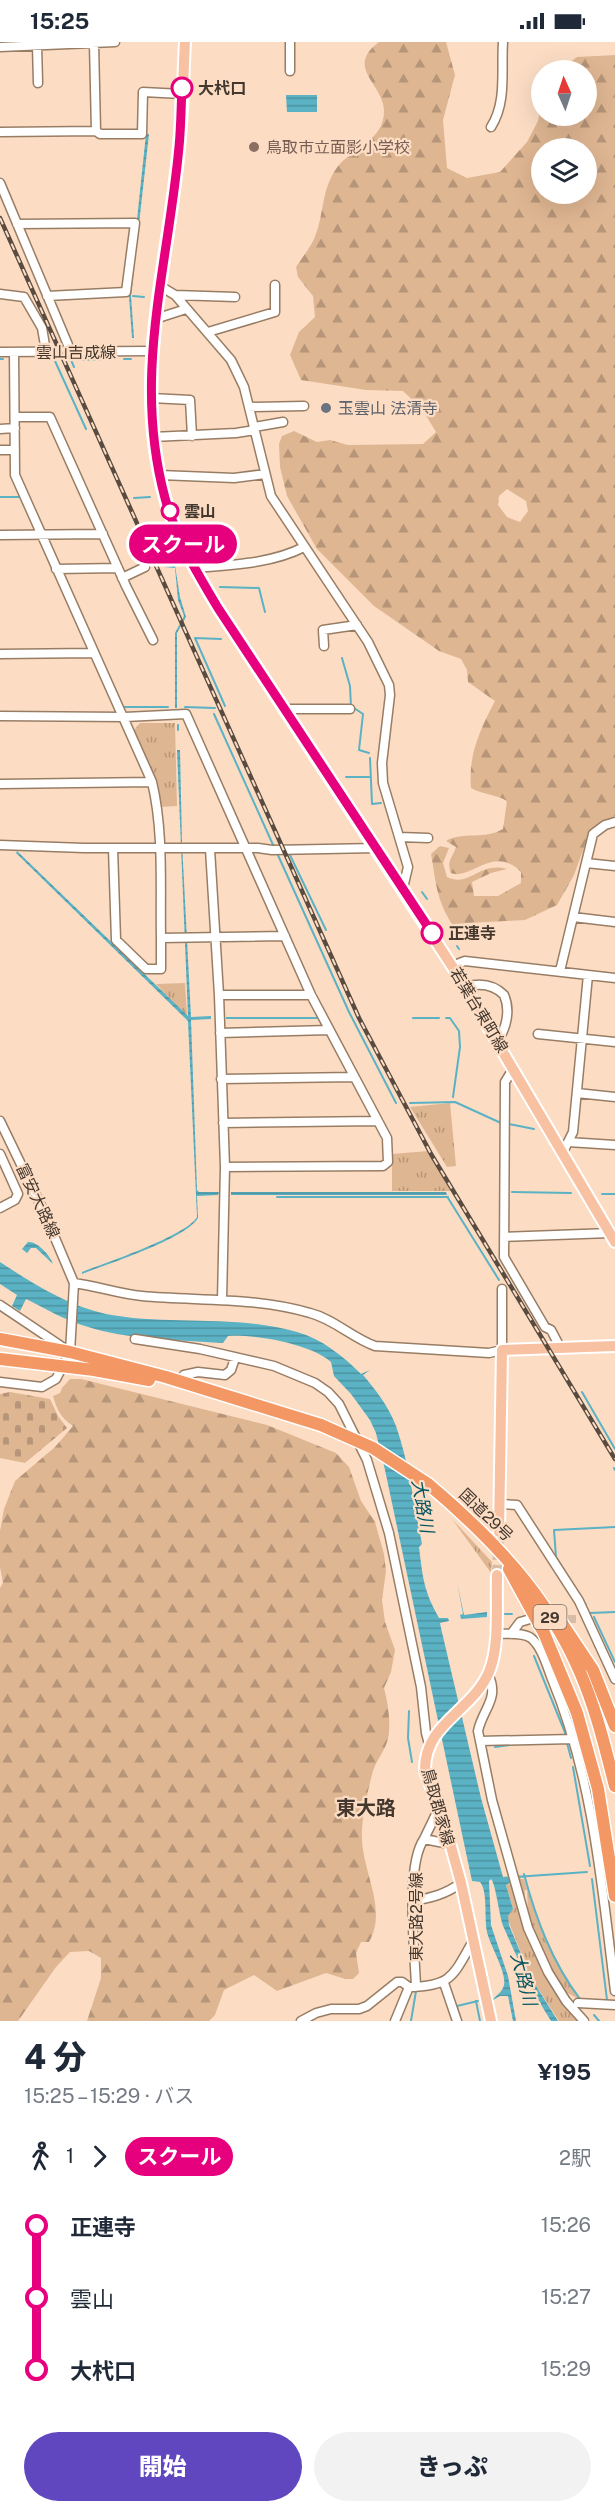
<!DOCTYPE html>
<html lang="ja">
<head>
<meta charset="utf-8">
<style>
  :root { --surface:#fff; --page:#f2f2f3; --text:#1f2937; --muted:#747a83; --accent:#6046bf }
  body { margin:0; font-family:"Public Sans","Noto Sans JP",sans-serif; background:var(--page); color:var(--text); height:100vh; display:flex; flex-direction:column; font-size:22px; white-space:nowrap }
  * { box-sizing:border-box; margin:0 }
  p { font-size:20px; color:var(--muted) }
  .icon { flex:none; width:33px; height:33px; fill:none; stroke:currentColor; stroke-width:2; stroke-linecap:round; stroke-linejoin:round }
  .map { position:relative; height:1979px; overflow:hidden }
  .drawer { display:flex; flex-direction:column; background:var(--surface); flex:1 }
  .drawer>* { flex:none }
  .badge { padding:0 12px; border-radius:20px; font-size:21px; line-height:39px }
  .needle { width:39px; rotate:357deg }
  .buttons { position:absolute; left:531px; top:18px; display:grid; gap:12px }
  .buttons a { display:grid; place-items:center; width:66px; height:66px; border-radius:50%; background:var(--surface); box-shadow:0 6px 24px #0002; font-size:30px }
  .map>.badge { position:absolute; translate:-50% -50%; box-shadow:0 0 0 3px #fff }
  .legs { display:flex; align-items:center; gap:9px; height:66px; padding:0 24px; font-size:20px }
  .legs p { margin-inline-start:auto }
  .summary { display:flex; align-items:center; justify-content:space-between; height:102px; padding:0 24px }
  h1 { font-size:33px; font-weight:800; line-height:45px }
  .primary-button { display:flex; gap:12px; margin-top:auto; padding:12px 24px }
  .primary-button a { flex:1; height:69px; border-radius:36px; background:var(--accent); color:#fff; font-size:24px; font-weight:800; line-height:69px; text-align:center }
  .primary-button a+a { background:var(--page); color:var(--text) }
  ul { padding:0 24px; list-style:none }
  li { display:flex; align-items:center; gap:21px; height:72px; font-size:22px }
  li i { display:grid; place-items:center; width:9px; height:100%; margin:0 8px; background:currentColor }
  li i::after { content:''; width:15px; height:15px; margin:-8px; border:4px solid; border-radius:50%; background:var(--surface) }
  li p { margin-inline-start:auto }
  li:first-child i { background:linear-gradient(#0000 50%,currentColor 0) }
  li:last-child i { background:linear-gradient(currentColor 50%,#0000 0) }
  .status { display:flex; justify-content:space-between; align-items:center; height:42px; padding:0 30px; background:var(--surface); direction:ltr }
  .status svg { height:16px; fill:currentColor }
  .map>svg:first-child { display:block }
  .grass { fill:url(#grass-tufts) }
  .forest { fill:url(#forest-firs); fill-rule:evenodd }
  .cemetery { fill:url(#cemetery-stones) }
  .water { fill:url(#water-rules) }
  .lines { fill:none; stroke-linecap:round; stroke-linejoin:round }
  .stream { stroke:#5ab2c4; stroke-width:2 }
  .minor-tunnel { stroke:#d7bca6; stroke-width:8; stroke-dasharray:8 4; stroke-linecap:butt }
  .major-tunnel { stroke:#d7bca6; stroke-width:10; stroke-dasharray:10 5; stroke-linecap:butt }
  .minor-casing { stroke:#987d65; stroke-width:11 }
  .major-casing { stroke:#fff; stroke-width:14 }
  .highway-casing { stroke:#fff; stroke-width:15 }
  .minor { stroke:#fff; stroke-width:8 }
  .major { stroke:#f8c1a2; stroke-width:10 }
  .highway { stroke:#f39764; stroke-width:12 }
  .rail-casing { stroke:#594b3f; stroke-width:4.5 }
  .rail { stroke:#fcddc4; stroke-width:2; stroke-dasharray:7; stroke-linecap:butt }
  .highway-bridge-casing { stroke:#fff; stroke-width:15; stroke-linecap:butt }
  .highway-bridge { stroke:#f39764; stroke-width:12 }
  .line-1-casing { stroke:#fff; stroke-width:14 }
  .line-1 { stroke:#e6007e; stroke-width:9 }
  .stop-1-dot { fill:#fff; stroke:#e6007e; stroke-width:3 }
  .education-dot { fill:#8d6e63; stroke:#fcddc4; stroke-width:2 }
  .worship-dot { fill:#6b7280; stroke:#fcddc4; stroke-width:2 }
  .labels { text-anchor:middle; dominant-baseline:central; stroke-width:4.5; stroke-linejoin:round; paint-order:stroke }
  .shield { fill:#fcddc4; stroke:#7b6a5b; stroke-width:1.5 }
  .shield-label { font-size:15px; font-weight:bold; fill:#44382e }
  .stop-label { font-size:16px; font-weight:bold; fill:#44382e; stroke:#fcddc4; text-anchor:start }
  .education-label { font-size:16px; fill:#785e54; stroke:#fcddc4; text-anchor:start }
  .street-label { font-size:16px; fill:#44382e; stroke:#fcddc4 }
  .worship-label { font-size:16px; fill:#5b616d; stroke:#fcddc4; text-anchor:start }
  .water-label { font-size:18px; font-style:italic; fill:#065662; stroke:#fcddc4 }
  .quarter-label { font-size:20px; font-weight:bold; fill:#44382e; stroke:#fcddc4 }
</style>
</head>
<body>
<div class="status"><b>15:25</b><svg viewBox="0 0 49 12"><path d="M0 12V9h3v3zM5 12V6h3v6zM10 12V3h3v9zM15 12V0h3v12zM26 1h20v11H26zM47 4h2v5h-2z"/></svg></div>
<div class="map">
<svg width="615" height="1979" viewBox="0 0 615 1979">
  <defs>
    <pattern id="grass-tufts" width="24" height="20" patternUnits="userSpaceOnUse" patternTransform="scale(1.5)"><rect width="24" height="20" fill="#dfb692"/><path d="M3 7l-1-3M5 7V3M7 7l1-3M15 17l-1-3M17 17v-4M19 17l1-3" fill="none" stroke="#b69578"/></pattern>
    <pattern id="forest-firs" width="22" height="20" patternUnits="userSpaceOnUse" patternTransform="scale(1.5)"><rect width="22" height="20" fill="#dfb692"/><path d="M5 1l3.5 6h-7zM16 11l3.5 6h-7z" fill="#b69578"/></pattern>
    <pattern id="cemetery-stones" width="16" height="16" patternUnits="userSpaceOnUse" patternTransform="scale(1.5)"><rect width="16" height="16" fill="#dfb692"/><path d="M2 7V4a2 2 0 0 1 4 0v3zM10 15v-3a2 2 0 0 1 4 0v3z" fill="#b69578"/></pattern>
    <pattern id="water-rules" width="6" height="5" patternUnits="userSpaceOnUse" patternTransform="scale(1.5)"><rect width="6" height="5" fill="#5ab2c4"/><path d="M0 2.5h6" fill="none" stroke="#4c92a0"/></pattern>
  </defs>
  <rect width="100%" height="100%" fill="#fcddc4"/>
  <path class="grass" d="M140,681H175L177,764L160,765L157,740L134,688Z
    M185,941L187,974L156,942Z
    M450,1061L456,1124L447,1125L410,1065Z
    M428,1109L451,1149H392V1112Z
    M452,1477L492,1520L491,1531Z
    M520,1833L521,1837H524C538,1881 553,1922 582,1959L566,1950L546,1919L528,1873L527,1848H525L524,1865L516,1835Z
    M513,1840L532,1903L581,1979H559L531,1936L508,1878V1874L513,1867L506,1843Z"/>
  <path class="forest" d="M379,0H446L455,33L443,78L447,126L467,136L500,130L527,100L538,79L541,61L542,74H586V28H560L577,15L615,13V774L598,782L590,789L574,833L557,863L525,878L452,882C436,857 436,840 431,812L440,804L449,806L443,821L447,835C470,846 479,819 507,827L491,831L472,840L474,854H498L521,841V830C493,802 471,839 451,831C446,819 453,815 456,805L446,799C463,789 485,798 503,787L507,759C496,752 483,753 471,746C468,713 480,688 495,659L468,640L467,628L461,617L439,609L374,564L317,507L287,454L280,425L279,402L282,394L294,389L317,400L330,398L348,403L423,402L436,390L422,367L403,349L366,348L301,338L290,313L299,290L315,275L313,254L298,235L296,225C302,216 309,207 314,197C324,175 321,148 336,127C351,105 384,100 384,69C384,42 344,26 379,0ZM542,106H586V152H542ZM507,447L526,459L528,469L520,480L507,475L498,463L499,454Z
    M70,1337H81L267,1383L336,1411L349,1425L361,1459L375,1480L384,1512L386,1529L382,1558L385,1580L395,1608L391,1630L384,1646C388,1661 392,1685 387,1700C384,1710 376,1719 373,1729C368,1747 363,1770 362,1788C359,1826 389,1865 369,1900H361L356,1911L359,1931L353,1937H345L326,1931L277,1949L254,1933L224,1948L215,1973L209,1979H87L101,1936V1916L89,1909L70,1910L56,1925L18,1979H0V1546L3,1541L0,1525V1489L4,1467L15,1439L55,1405L73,1384C61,1376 57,1368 53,1354L60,1351L62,1346Z"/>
  <path class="cemetery" d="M10,1350L50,1357L58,1374L67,1386L25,1421L0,1416V1352Z"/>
  <path class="water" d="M286,53H317V70H287Z
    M146,92H149L131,254L134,296H132L129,254Z
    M174,517L180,555L186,575L177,591V666H175V591L184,574L178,558L175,526L164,525L175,524Z
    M177,708H180L182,801L191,975L211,974V977L191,978L197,1148L199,1150H219L218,1153L197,1154L198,1176C186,1197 107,1222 82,1232V1230C105,1221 186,1194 197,1175L188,979L16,811L17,809L188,974Z
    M226,975H317V977H226Z
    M231,1150H446L447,1153H231Z
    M28,1200C37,1199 50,1213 53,1222L36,1206H31L27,1211L22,1207Z
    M0,1220C32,1241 68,1264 106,1272C167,1284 237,1272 297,1290C322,1297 343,1314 361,1332L370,1328L363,1333C376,1348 389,1365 396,1384C409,1421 414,1463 422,1502L419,1505C423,1538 424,1549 439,1576H448L449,1579L440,1581L441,1586L481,1756L503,1835L512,1834L513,1839L506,1843L513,1867L508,1874L509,1883L531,1936L558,1979H551C532,1949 518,1918 504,1886C499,1875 496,1842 491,1837L489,1839L491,1883L508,1934L516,1979H513L508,1954H500L490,1960C493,1956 503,1950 504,1943C507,1931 490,1903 487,1890C484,1876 488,1849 480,1840L472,1839L385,1428L376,1391L370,1378L351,1352L334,1334L331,1320C311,1302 254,1292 228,1294L223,1301C178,1298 128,1298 85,1284C64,1278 45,1266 26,1257L20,1269L12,1264L17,1253L0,1242Z
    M457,1540L464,1573L487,1570V1575L461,1577L460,1573L463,1572Z"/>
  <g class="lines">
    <path class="stream" d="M133,254L144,255
      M0,317H3
      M124,317H131
      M55,319L86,387
      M74,325L71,318L113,317
      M0,455H20
      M134,456L150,455
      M220,545L259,546L265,570
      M221,597L195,596L225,664
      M342,616L350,644L351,665
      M124,665H168
      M185,665L215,666
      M354,666L363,672L359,708L369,711
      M214,672L274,805
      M178,683V688
      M370,716L372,762L381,761
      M346,735H369
      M277,811L349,970L396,1061
      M289,811L326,888
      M422,850L427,857
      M457,904L459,907
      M413,976H439
      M446,976H450L459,989L460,1005L453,1055
      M410,1061L455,1060L501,1081
      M509,1082L534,1087
      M512,1150L571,1151
      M602,1152H615
      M277,1155H448
      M448,1156L499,1238
      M582,1350L615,1407
      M614,1426L615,1428
      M586,1563L556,1515L554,1488L615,1485
      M590,1571L615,1570
      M505,1572H512
      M594,1575L615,1620
      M534,1614L566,1693
      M409,1669L408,1696L412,1720
      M567,1701L571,1716
      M495,1705L517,1702
      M573,1725L590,1824
      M524,1832C536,1877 552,1920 580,1957L589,1958
      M515,1835L587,1830
      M592,1837L607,1958
      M476,1959L480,1979
      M458,1970L457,1964L478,1959
      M594,1973L599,1979
      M411,1979L416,1949"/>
    <path class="minor-tunnel" d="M556,1577H579"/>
    <path class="major-tunnel" d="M497,1533L499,1490"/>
    <defs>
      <path id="minor" d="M37,3L38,41
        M0,5L115,0
        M290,29V0
        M491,85C507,60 501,29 503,0
        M96,89L100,92H142L143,50L182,52
        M0,90L96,89L94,2
        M0,141L71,310
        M17,182L135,181L126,250L47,254
        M160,244L175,253L231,318L244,345L271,454L368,600L389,643L390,653L382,721L383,741L408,825L403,846
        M0,252L24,255L42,286L46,309
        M175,253L235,255
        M155,277L186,267
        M208,290L275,270V243
        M0,310L151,309
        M14,310L15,433L152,740C164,790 160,844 161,896L285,894
        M151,356L190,358L192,394
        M249,365L304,364
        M15,375H50L126,544L153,598
        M254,385L283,380
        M0,387L15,386
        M153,395L236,391L255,388
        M0,408H15
        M160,433L234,436L265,432
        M0,493L103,492
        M194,526C230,523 271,522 304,505
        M56,527L118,526
        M122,536L145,525
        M324,604L323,588L357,583
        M0,612L94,611
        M285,667H350
        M0,674L125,675L186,672L311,953L387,1096L388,1120L383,1124L225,1125
        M0,742L152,740
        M399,795L428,796
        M0,803L84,806H258L272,808L377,806
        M113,806L116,898L146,927H161V896
        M210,807L219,953L225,1125L222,1258
        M586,821L615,824
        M573,875L615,880
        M452,924L465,919L615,936
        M560,929L593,792L605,783L615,780
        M465,945C479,941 493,942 504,953C511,969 506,987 497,1000
        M219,953H311
        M220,991L329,988
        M538,992L615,1000
        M513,1027L505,1040L504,1215L545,1285L551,1288L560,1305
        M221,1037L354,1035
        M577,1051L615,1055
        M0,1079L44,1170L74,1241L70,1310L56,1337L42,1345L0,1340
        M223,1081L378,1079
        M568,1100L615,1103
        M0,1112L18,1152L15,1158L0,1166
        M562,1112L573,1090L588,933
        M504,1195L610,1191
        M74,1241C97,1244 119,1252 142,1254C198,1259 255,1255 310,1271C334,1277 352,1296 375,1304L489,1311L502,1308V1247
        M0,1263L67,1308
        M135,1297L200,1307L274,1324L315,1341L328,1350L339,1362L367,1418L389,1491L421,1645L426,1691L429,1702
        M184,1333L198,1330L225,1333L231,1328L235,1316
        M500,1462L517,1463L579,1559L615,1637
        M495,1592C506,1592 523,1590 531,1596C542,1605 547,1624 552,1637C593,1736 602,1844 615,1949
        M511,1592L520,1580L527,1578
        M488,1632C500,1657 483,1666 478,1689L492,1758L528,1886L548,1930L566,1959L584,1979
        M480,1699L573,1697
        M424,1797L438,1768
        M413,1859C431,1856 446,1852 461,1841
        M444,1941L457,1979
        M416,1945C415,1910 405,1824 424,1797L449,1802
        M578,1961L615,1963
        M301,1979L316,1971L331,1967H359L367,1964L397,1940H402L409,1945
        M395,1979L409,1945C452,1944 453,1934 473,1899"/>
      <path id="major" d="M185,0C183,35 183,70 179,104C168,226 131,334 165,456C176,495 197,531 218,566L452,924L615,1200
        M499,1490L502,1308L615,1304
        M491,1979L461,1841L447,1790L425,1729C424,1681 472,1670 489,1630C500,1604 496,1562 497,1533"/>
      <path id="highway" d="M0,1297L70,1310L166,1335L321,1383
        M0,1317L94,1328L149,1338
        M428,1442C490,1494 548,1554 580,1630C596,1667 605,1705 615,1744
        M509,1527L544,1591L577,1671L598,1747L615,1854
        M559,1577L593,1628L615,1684"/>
    </defs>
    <use href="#minor" class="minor-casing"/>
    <use href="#major" class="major-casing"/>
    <use href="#highway" class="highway-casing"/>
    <use href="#minor" class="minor"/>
    <use href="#major" class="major"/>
    <use href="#highway" class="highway"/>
    <defs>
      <path id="rail" d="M0,176L359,976L431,1112L615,1417"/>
    </defs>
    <use href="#rail" class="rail-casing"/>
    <use href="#rail" class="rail"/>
    <defs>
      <path id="highway-bridge" d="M321,1383L373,1406L428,1442"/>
    </defs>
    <use href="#highway-bridge" class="highway-bridge-casing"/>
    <use href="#highway-bridge" class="highway-bridge"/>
  </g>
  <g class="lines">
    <defs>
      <path id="line-1" d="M182,46C181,65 181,85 179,105C168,226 132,334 165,456C176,496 197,531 218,566L432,891"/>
    </defs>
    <use href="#line-1" class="line-1-casing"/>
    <use href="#line-1" class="line-1"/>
  </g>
  <g class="stop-1-dot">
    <circle cx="182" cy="46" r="10"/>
    <circle cx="170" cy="469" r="8"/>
    <circle cx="432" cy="891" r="10"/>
  </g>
  <circle class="education-dot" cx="254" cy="105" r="6"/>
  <circle class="worship-dot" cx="326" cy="366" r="6"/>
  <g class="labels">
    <rect class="shield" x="533.5" y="1563" width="33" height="24" rx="4.5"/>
    <g class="shield-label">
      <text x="550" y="1575">29</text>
    </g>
    <g class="stop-label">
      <text x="198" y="46">大杙口</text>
      <text x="184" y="469">雲山</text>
      <text x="448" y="891">正連寺</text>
    </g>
    <g class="education-label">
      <text x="266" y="105">鳥取市立面影小学校</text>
    </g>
    <g class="street-label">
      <text x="76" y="310">雲山吉成線</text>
      <text transform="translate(479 968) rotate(59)">若葉台東町線</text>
      <text transform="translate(38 1159) rotate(65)">富安大路線</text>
      <text transform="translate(486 1473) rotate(44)">国道29号</text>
      <text transform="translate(438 1765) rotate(74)">鳥取郡家線</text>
      <text transform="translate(416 1875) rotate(-90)">東大路2号線</text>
    </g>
    <g class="worship-label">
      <text x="338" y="366">玉雲山 法清寺</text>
    </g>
    <g class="water-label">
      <text transform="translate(423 1464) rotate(80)">大路川</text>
      <text transform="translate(524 1937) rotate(75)">大路川</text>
    </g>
    <g class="quarter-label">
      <text x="366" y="1766">東大路</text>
    </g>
  </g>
</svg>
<div class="buttons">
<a><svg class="needle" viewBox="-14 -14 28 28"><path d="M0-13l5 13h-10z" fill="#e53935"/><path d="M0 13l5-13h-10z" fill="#747a83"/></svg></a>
<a><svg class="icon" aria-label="layers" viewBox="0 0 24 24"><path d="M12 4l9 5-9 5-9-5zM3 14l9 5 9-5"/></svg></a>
</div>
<b class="badge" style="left:183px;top:502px;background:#e6007e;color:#fff">スクール</b>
</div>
<section class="drawer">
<div class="summary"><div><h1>4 分</h1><p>15:25 – 15:29 · バス</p></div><b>¥195</b></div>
<div class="legs"><svg class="icon" aria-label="walk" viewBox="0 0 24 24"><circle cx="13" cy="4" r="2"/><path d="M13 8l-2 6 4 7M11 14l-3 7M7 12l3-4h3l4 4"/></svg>1<svg class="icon" aria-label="forward" viewBox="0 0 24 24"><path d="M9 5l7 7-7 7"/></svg><b class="badge" style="background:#e6007e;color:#fff">スクール</b><p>2駅</p></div>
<ul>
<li><i style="color:#e6007e"></i><b>正連寺</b><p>15:26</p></li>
<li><i style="color:#e6007e"></i><span>雲山</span><p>15:27</p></li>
<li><i style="color:#e6007e"></i><b>大杙口</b><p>15:29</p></li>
</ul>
<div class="primary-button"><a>開始</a><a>きっぷ</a></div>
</section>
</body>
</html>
